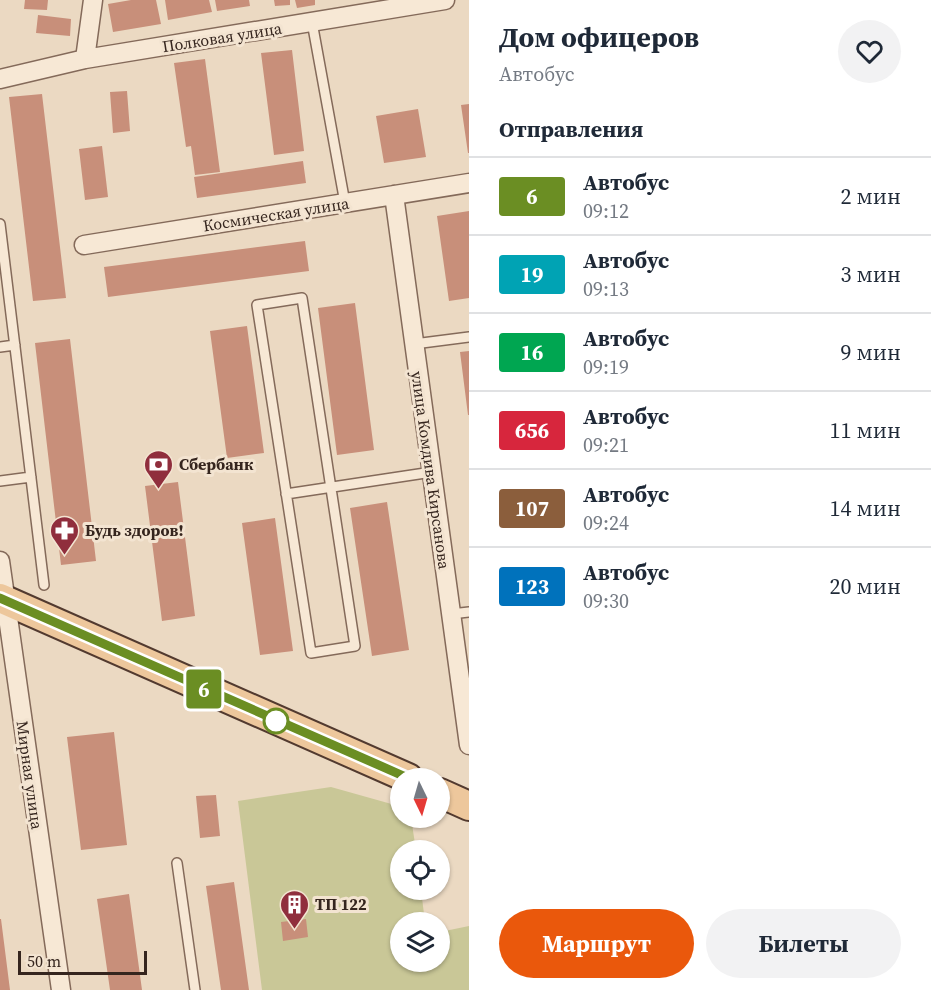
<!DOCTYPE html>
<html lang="ru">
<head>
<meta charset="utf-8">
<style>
  :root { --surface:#fff; --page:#f2f2f3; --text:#1f2937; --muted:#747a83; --line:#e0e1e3; --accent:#ea580c }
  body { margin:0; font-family:"Source Serif 4",serif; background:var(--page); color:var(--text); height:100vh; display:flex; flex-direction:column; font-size:22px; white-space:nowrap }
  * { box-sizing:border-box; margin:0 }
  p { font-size:20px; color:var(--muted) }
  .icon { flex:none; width:33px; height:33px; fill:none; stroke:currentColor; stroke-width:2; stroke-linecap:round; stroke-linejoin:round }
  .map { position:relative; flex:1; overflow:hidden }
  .sheet { display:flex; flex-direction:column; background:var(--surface); width:462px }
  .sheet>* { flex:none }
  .badge { padding:0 12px; border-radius:4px; font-size:21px; line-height:39px }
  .needle { width:39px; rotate:175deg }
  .controls { position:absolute; left:390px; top:768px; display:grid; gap:12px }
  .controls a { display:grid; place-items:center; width:60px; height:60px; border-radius:50%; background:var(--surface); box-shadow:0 2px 4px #0004; font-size:30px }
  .scale { position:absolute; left:18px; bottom:15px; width:129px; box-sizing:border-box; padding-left:6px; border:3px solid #35251e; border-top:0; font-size:16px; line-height:21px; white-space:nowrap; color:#35251e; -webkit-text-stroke:4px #f3e4d1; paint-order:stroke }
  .map>.badge { position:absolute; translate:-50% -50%; box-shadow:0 0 0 3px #fff }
  h2 { padding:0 30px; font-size:22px; line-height:54px }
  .round { display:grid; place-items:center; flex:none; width:63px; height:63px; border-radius:32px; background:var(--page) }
  .summary { display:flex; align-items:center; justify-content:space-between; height:102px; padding:0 30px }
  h1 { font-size:28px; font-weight:700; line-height:45px }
  .primary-button { display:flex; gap:12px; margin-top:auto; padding:12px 30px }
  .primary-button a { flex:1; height:69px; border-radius:36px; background:var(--accent); color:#fff; font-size:24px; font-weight:700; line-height:69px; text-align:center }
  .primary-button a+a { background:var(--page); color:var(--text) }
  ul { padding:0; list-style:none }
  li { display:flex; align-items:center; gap:18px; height:78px; padding:0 30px; border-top:2px solid var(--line) }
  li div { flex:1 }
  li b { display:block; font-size:22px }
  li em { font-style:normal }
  li .badge { min-width:66px; font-weight:700; text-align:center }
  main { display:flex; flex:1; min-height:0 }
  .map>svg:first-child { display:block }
  .green { fill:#c9c797 }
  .building { fill:#c88f7a }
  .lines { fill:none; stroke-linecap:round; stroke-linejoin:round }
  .service-casing { stroke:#846a5a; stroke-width:12 }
  .minor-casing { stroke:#846a5a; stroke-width:21 }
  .primary-casing { stroke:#523a2f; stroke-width:32 }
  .service { stroke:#f7e8d5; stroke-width:9 }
  .minor { stroke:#f7e8d5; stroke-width:18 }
  .primary { stroke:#edc79c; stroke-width:28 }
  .line-casing { stroke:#fff; stroke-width:14 }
  .line { stroke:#6b8e23; stroke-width:9 }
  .stop-dot { fill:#fff; stroke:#6b8e23; stroke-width:3 }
  .labels { text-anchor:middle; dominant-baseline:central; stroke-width:6; stroke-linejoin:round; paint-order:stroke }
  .street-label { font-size:16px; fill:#35251e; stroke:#f3e4d1 }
  .poi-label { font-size:16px; font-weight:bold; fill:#35251e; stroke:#f3e4d1; text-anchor:start }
</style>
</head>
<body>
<main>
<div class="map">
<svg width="469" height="990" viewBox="0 0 469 990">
  <rect width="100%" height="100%" fill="#ebd9c2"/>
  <path class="green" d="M331,787L395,805L400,808V818H411L416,850H400V890H421L425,922H400V962H440V932L469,926V990H262L238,801Z"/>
  <path class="building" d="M25,0H48L47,10L24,9Z
    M131,0H156L161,24L113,32L108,4Z
    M165,0H209L212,12L168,20Z
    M215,0H249L250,6L217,11Z
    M274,0H290V5L275,6Z
    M295,0H315V5L297,8Z
    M38,15L71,19L70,36L36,33Z
    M292,50L304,151L274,155L261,53Z
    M205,59L220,172L195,175L191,146L186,147L174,63Z
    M127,91L130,131L113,133L110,92Z
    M42,94L66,298L33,301L9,97Z
    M469,104V153H468L461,105Z
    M418,109L426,157L384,163L376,116Z
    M102,146L108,197L85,200L79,149Z
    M303,161L306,183L197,198L194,177Z
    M469,211V298L449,301L437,216Z
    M305,241L309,271L108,297L104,267Z
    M355,303L374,450L337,455L318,308Z
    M247,326L264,453L227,458L210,331Z
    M70,339L96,561L61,565L35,343Z
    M469,351V415H468L460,352Z
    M178,482L195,616L162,621L145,486Z
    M387,502L409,650L372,656L350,508Z
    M275,518L293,651L260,655L242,523Z
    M114,732L127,845L81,850L67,737Z
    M216,795L220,836L200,838L196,796Z
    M234,882L249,990H221L206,886Z
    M129,894L142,990H110L97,899Z
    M0,919H1L10,990H0Z
    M306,919L308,937L283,941L281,922Z"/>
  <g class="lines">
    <defs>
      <path id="service" d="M312,22L345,203
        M0,224L44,585
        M302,298L355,646L311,653L257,305Z
        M414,344L469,337
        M0,347L15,345
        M0,481L31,477
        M286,494L432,472
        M451,614L469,612
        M177,863L195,990"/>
      <path id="minor" d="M85,59L93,0
        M0,79L85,59L445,0
        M394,195L469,745
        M84,245L469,183
        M0,561L61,990"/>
      <path id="primary" d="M0,598L408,778
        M440,793L469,806"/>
    </defs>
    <use href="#service" class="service-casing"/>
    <use href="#minor" class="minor-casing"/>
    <use href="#primary" class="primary-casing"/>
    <use href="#service" class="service"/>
    <use href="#minor" class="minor"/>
    <use href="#primary" class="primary"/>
  </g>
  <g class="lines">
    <defs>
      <path id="line" d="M0,598L408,778"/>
    </defs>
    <use href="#line" class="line-casing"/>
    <use href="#line" class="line"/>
  </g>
  <defs>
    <symbol id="bank-pin" viewBox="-11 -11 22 30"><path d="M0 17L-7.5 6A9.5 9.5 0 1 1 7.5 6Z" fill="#902e3d" stroke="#f3e4d1"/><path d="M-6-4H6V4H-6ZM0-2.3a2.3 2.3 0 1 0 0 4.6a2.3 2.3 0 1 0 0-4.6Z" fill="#fff"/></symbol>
    <symbol id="pharmacy-pin" viewBox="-11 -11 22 30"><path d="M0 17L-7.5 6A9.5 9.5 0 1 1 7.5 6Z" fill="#902e3d" stroke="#f3e4d1"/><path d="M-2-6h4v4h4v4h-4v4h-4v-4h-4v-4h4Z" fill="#fff"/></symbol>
    <symbol id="building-pin" viewBox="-11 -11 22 30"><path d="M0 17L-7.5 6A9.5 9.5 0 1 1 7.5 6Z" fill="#902e3d" stroke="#f3e4d1"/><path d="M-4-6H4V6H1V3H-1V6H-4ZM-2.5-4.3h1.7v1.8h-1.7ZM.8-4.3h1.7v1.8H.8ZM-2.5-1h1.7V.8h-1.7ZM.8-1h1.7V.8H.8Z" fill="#fff"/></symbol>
  </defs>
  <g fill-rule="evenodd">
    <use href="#bank-pin" x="142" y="448" width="33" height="45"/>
    <use href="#pharmacy-pin" x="48" y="514" width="33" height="45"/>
    <use href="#building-pin" x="278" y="888" width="33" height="45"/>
  </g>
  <circle class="stop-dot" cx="276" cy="721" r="12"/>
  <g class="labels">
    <g class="street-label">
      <text transform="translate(222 37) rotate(-9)">Полковая улица</text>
      <text transform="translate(276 214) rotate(-9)">Космическая улица</text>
      <text transform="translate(431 470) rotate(82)">улица Комдива Кирсанова</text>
      <text transform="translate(30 775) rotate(82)">Мирная улица</text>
    </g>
    <g class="poi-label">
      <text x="179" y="464">Сбербанк</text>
      <text x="85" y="530">Будь здоров!</text>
      <text x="315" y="904">ТП 122</text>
    </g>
  </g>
</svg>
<div class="controls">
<a><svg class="needle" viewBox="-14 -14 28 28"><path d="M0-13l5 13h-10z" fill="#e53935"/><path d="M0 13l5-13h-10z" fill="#747a83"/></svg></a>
<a><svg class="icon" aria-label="locate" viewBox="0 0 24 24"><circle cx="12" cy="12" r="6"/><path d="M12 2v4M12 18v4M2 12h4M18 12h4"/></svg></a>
<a><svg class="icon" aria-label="layers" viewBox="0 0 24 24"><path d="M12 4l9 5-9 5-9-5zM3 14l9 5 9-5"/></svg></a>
</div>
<div class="scale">50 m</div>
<b class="badge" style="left:204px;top:689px;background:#6b8e23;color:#fff">6</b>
</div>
<section class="sheet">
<div class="summary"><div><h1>Дом офицеров</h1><p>Автобус</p></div><a class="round"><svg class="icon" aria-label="heart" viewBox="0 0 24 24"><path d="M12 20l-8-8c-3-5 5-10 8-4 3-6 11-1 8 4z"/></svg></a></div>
<h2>Отправления</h2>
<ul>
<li><span class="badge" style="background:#6b8e23;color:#fff">6</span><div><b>Автобус</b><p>09:12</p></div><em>2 мин</em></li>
<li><span class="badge" style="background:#00a3b4;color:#fff">19</span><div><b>Автобус</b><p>09:13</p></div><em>3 мин</em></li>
<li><span class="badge" style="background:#00a651;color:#fff">16</span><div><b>Автобус</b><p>09:19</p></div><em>9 мин</em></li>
<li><span class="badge" style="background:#d7263d;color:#fff">656</span><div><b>Автобус</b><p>09:21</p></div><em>11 мин</em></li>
<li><span class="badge" style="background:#8b5e3c;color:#fff">107</span><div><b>Автобус</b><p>09:24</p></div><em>14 мин</em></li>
<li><span class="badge" style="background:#0072bc;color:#fff">123</span><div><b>Автобус</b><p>09:30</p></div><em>20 мин</em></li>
</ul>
<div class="primary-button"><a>Маршрут</a><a>Билеты</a></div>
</section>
</main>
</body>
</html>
